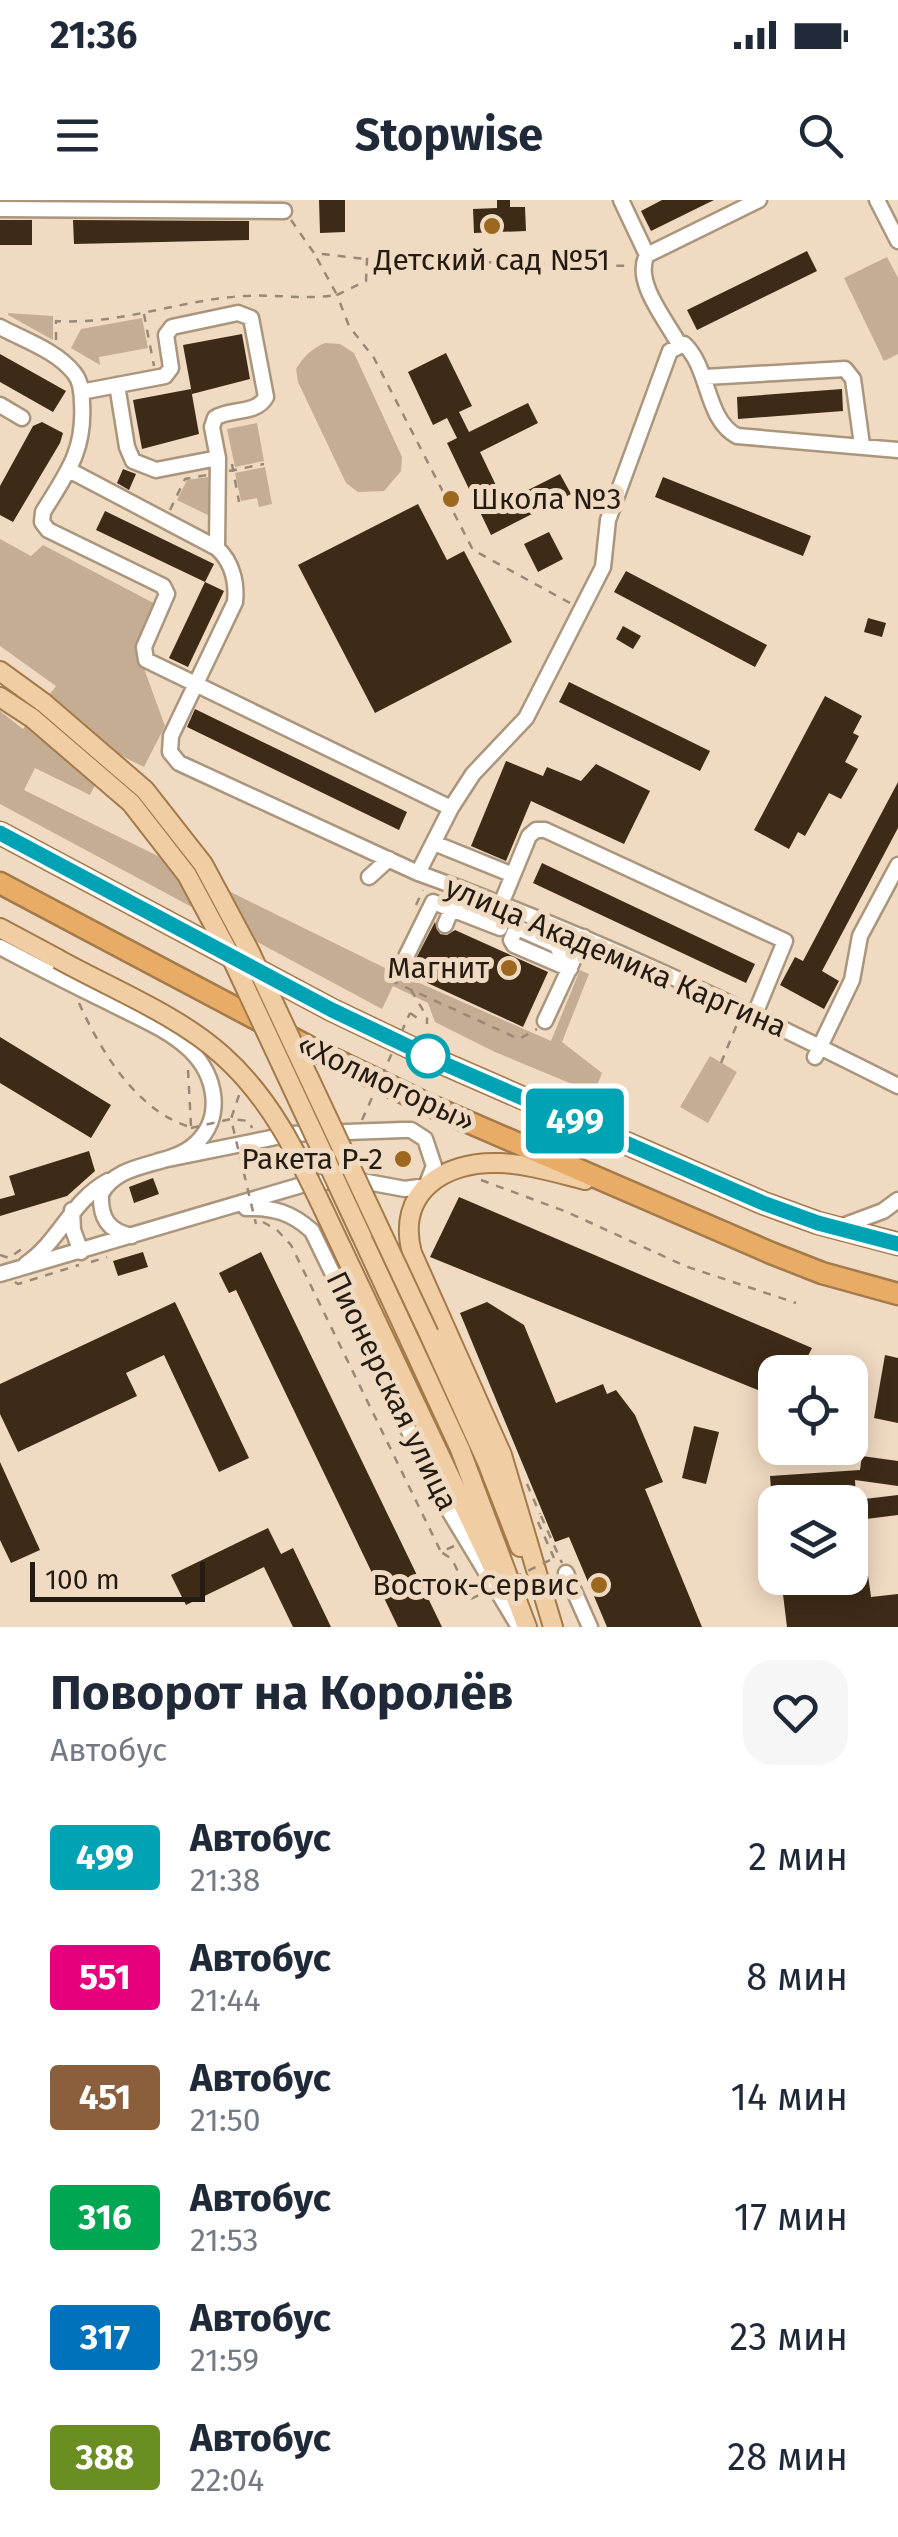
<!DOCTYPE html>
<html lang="ru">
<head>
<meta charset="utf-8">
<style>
  :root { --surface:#fff; --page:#f6f6f7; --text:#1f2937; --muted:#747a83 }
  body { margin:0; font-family:"Fira Sans",sans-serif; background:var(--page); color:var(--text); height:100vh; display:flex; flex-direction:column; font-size:38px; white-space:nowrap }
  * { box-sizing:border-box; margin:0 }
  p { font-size:32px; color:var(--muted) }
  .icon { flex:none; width:55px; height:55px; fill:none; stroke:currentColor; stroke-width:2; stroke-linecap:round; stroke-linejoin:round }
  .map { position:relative; height:1427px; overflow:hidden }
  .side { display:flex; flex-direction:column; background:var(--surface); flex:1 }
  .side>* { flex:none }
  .badge { padding:0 20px; border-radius:8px; font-size:35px; line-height:65px }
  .fabs { position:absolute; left:758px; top:1155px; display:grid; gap:20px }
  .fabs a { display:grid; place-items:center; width:110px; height:110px; border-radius:20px; background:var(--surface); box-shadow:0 5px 25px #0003; font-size:50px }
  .scale { position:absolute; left:30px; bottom:25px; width:175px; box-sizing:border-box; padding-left:10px; border:5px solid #241c13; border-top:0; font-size:28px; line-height:35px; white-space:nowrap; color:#241c13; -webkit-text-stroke:8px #f1dac2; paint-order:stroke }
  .map>.badge { position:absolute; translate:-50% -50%; box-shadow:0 0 0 5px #fff }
  .round { display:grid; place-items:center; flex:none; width:105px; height:105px; border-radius:30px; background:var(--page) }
  .headline { display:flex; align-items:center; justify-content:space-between; height:170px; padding:0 50px }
  h1 { font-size:48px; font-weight:700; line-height:75px }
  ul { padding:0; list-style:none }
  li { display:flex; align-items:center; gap:30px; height:120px; padding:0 50px }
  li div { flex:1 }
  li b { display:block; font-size:38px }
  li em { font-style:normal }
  li .badge { min-width:110px; font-weight:700; text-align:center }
  .status { display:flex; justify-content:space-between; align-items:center; height:70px; padding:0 50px; background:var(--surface); direction:ltr }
  .status svg { height:28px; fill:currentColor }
  header { display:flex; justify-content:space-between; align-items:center; height:130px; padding:0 50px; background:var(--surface); font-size:45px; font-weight:700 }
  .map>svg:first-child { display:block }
  .green { fill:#c5ad93 }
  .building { fill:#3d2b17 }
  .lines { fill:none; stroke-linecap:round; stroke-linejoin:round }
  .minor-casing { stroke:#aa957d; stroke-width:19 }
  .major-casing { stroke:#a37a49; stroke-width:22 }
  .highway-casing { stroke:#a37a49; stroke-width:25 }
  .path { stroke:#987; stroke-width:2.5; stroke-dasharray:8 8; stroke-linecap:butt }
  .minor { stroke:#fff; stroke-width:14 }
  .major { stroke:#f1cda3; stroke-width:18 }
  .highway { stroke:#e8ac66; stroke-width:20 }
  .major-bridge-casing { stroke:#a37a49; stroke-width:22; stroke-linecap:butt }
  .path-bridge { stroke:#987; stroke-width:2.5; stroke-dasharray:8 8; stroke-linecap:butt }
  .major-bridge { stroke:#f1cda3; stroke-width:18 }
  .line-casing { stroke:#fff; stroke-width:22 }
  .line { stroke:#00a3b4; stroke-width:15 }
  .poi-dot { fill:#9c671f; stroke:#f1dac2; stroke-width:4 }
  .stop-dot { fill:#fff; stroke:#00a3b4; stroke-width:5 }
  .labels { text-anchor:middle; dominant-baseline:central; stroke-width:10; stroke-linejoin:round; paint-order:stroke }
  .poi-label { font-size:30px; fill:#241c13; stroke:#f1dac2; text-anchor:end }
  .street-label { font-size:30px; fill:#241c13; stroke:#f1dac2 }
</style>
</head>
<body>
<div class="status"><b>21:36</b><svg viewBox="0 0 49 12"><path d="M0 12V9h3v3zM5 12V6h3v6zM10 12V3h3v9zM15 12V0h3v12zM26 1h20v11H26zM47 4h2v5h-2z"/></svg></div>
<header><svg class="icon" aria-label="menu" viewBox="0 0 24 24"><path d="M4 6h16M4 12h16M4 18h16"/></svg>Stopwise<svg class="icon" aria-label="search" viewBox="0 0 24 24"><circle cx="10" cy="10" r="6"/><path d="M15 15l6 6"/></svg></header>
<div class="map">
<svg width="898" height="1427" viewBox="0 0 898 1427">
  <rect width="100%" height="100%" fill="#f1dac2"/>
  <path class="green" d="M887,57L898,78V154L884,161L844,78Z
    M8,113L53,116V140L8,115Z
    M142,118L148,148L99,157L100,165L71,148L81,129Z
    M325,143L340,144L354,153L402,257L401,271L384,291L358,292L346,283L298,182L296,169C304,156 311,149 325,143Z
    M257,223L264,261L235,267L227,229Z
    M265,267L272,304L259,307L257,298L241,301L235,273Z
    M208,277L210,316L177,300L187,280Z
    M0,339L31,356L43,345L163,408L139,455L165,526L144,567L112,551L90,595L35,568L24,590L383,767L551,841L580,770L589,774L562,842L602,873L594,893L495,852L435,822L428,803L393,786L382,809L0,604V511L23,529L56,486L0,446Z
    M710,856L737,872L708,923L680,907Z"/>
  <path class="building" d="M319,0H345V32L320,33Z
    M497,0H510V7H525L526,31L474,33L473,9L497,8Z
    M662,0H714L651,31L641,11Z
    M0,20H32V45H0Z
    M73,20L249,21V40L74,44Z
    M807,51L817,71L697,130L687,110Z
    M242,134L250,179L192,194L183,145Z
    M446,153L472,206L459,212L469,232L528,203L538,223L480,252L504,302L560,274L571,294L491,335L447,243L457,238L447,218L433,225L408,172Z
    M0,154L66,191L53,212L0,182Z
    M191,189L199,234L142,249L133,200Z
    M842,189L843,211L738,219L737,197Z
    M42,222L63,233L60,243L13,322L0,315V286L33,226Z
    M123,269L136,274L129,290L117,283Z
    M663,277L811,336L803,356L655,297Z
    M418,304L447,360L464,351L512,442L375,513L298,365Z
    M105,311L214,364L205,382L96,330Z
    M549,332L563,359L538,372L524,344Z
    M626,371L767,445L755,467L614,392Z
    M205,382L224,391L188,467L169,458Z
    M868,418L886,423L882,437L864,432Z
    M623,426L641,436L633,449L616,439Z
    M569,482L710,551L700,571L559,502Z
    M825,496L862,516L853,533L859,536L845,562L858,569L841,599L829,593L805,636L798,632L789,649L754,630Z
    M195,509L407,612L399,630L187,527Z
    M506,561L543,576L547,567L581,581L596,564L650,591L624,644L531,601L506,661L471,646Z
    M898,582V628L822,771L839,781L824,809L780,785L795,757L803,761Z
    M542,663L755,764L746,783L533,683Z
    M435,722L440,734L447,735L455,730L548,772L523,827L408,774Z
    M0,837L111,905L91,938L0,883Z
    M89,951L95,971L67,996L0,1016V999L15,995L9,976Z
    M153,978L159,994L134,1003L129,987Z
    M459,997L812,1148L800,1172H775V1197L430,1057Z
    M143,1052L148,1067L118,1076L113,1061Z
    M261,1052L442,1427H398L236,1090L229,1093L219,1073Z
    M175,1102L249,1258L219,1272L164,1155L126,1173L137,1196L18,1252L0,1214V1184Z
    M487,1102L524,1125L556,1203L603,1184L607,1194L616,1190L635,1215L663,1282L645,1289L702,1427H607L569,1337L555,1342L460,1113Z
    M885,1155L898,1158V1223L874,1218Z
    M694,1226L719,1232L706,1284L682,1278Z
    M862,1256L898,1261V1286L855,1280L856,1300L898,1295V1315L850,1321V1302H772L770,1276L860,1270Z
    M0,1262L40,1350L11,1363L0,1340Z
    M850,1327H858L860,1360H866L871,1397L898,1394V1427H787L781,1378H850Z
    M268,1328L281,1354L293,1348L331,1427H293L264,1367L186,1405L171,1375Z"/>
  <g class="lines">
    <defs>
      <path id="minor" d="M621,0L647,55C633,81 666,120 679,144
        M877,0L898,41
        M0,9L284,11
        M647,55L759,0
        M0,127C24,140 57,151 74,173C81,181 82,193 82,203C85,251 67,273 43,312L42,322L48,330L163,386L167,394L144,447L146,460L451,608
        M705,177L845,169L853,179L862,245
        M81,192L165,176L171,168L166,135L172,127L238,113L251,118L266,197C256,215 230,208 215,218L212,227L218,258L156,270L133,261L127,247L117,185
        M0,205L22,218
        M898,250L737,236C705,219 710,168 684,144L670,151L608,320L603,367L526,518L473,574L451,608L418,673C584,732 741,807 898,886
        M69,270L217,348C232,362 237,382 235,402L171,536L170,552L179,563L418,673
        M217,348L218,258
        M434,643L513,675
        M369,677L389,659
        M501,704L529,636L536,630H545L785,741L755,814
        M445,725L460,688
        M0,747C36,766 73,785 110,803C137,817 168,829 190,850C216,875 225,919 194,945C167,968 119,960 101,994C100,1018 108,1031 132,1036
        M401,767L433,702L500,728
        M570,769L514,745L511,740L515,731L520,729L556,745L560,752L575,758
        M545,821L584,737
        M815,857L852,780L860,736L898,665
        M246,1008C274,1007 292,1013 312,1031L442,1299L519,1427
        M72,1010L73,1030L81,1052
        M840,1027L883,1011L898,1000
        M26,1064C60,1041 71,1001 108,981
        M0,1074L305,984L351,979L405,989L426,986L434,966L425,939L411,930H403L291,934L158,961
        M566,1373L590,1427"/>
      <path id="major" d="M0,471L44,503
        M0,497L32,518
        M0,728L58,759
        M362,1037L460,1249L527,1427
        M429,1134L487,1262L520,1347
        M391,1152L504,1391
        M553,1427L502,1255L412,1053C396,993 443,961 499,963C528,964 557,973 585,980"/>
      <path id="highway" d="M0,633L332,810L447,865L763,1003L818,1023L898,1044
        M0,683L313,849L429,905L771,1053L822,1073L898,1094"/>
    </defs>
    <use href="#minor" class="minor-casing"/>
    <use href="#major" class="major-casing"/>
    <use href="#highway" class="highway-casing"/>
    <path class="path" d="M291,20L314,53L365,59
      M144,114L154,166
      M56,140V121C120,125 180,100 243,96C275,94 305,100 337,95L314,53
      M232,264L239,302
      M229,271L264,264
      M170,310L185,279L207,275
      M570,403L473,350L374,158L349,126L337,95L366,81L367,59L629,66
      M416,705L423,690
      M394,778V782L519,839L537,829
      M411,790L427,817V824
      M79,803C101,852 137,911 190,927
      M410,813L420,820
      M721,863L737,824
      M188,870L191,926
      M239,895L231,919L249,921L252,928
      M481,980L567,1012L685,1066L796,1103
      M263,1022L277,1030L291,1045L441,1352
      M0,1055L9,1058L26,1046
      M91,1062L107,1057
      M15,1082L18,1084L79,1065
      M527,1284L540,1314
      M541,1316L562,1363
      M538,1322L554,1358
      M454,1346L441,1352L452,1359L471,1399"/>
    <use href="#minor" class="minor"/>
    <use href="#major" class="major"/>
    <use href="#highway" class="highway"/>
    <defs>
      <path id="major-bridge" d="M44,503L145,590L203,664L249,750L429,1134
        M32,518L131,603L187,675L232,759L362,1037
        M58,759C110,788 178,815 222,855C273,900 300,960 329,1021C349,1064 370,1108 391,1152"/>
    </defs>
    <use href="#major-bridge" class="major-bridge-casing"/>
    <path class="path-bridge" d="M362,920L410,813
      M191,928L231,919L256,1024
      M471,1399L554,1358"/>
    <use href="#major-bridge" class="major-bridge"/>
  </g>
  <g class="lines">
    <defs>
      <path id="line" d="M0,633L332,810L447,865L763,1003L818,1023L898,1044"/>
    </defs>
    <use href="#line" class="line-casing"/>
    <use href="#line" class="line"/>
  </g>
  <g class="poi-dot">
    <circle cx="492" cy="26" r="10"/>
    <circle cx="451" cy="299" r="10"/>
    <circle cx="509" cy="768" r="10"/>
    <circle cx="403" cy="959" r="10"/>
    <circle cx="599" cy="1385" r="10"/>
  </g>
  <circle class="stop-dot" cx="428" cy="856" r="20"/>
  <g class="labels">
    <g class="poi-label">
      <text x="492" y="60" text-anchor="middle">Детский сад №51</text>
      <text x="471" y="299" text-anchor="start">Школа №3</text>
      <text x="489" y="768">Магнит</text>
      <text x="383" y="959">Ракета Р-2</text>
      <text x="579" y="1385">Восток-Сервис</text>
    </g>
    <g class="street-label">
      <text transform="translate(616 757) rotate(23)">улица Академика Каргина</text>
      <text transform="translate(386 883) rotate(25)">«Холмогоры»</text>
      <text transform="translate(392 1191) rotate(64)">Пионерская улица</text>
    </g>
  </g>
</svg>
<div class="fabs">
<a><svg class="icon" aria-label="locate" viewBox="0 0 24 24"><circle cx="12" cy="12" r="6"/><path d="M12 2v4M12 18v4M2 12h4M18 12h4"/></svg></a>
<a><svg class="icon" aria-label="layers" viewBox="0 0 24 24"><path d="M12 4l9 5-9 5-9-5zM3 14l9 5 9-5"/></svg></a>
</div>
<div class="scale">100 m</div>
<b class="badge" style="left:575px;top:921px;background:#00a3b4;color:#fff">499</b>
</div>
<section class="side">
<div class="headline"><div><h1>Поворот на Королёв</h1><p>Автобус</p></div><a class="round"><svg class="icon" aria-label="heart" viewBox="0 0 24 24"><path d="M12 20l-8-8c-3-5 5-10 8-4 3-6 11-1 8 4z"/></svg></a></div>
<ul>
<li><span class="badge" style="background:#00a3b4;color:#fff">499</span><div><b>Автобус</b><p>21:38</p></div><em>2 мин</em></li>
<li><span class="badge" style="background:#e6007e;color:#fff">551</span><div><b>Автобус</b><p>21:44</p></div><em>8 мин</em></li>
<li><span class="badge" style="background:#8b5e3c;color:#fff">451</span><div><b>Автобус</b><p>21:50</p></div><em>14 мин</em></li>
<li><span class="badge" style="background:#00a651;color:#fff">316</span><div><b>Автобус</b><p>21:53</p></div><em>17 мин</em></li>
<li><span class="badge" style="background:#0072bc;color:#fff">317</span><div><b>Автобус</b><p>21:59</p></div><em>23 мин</em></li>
<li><span class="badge" style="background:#6b8e23;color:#fff">388</span><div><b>Автобус</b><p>22:04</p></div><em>28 мин</em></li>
</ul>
</section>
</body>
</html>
